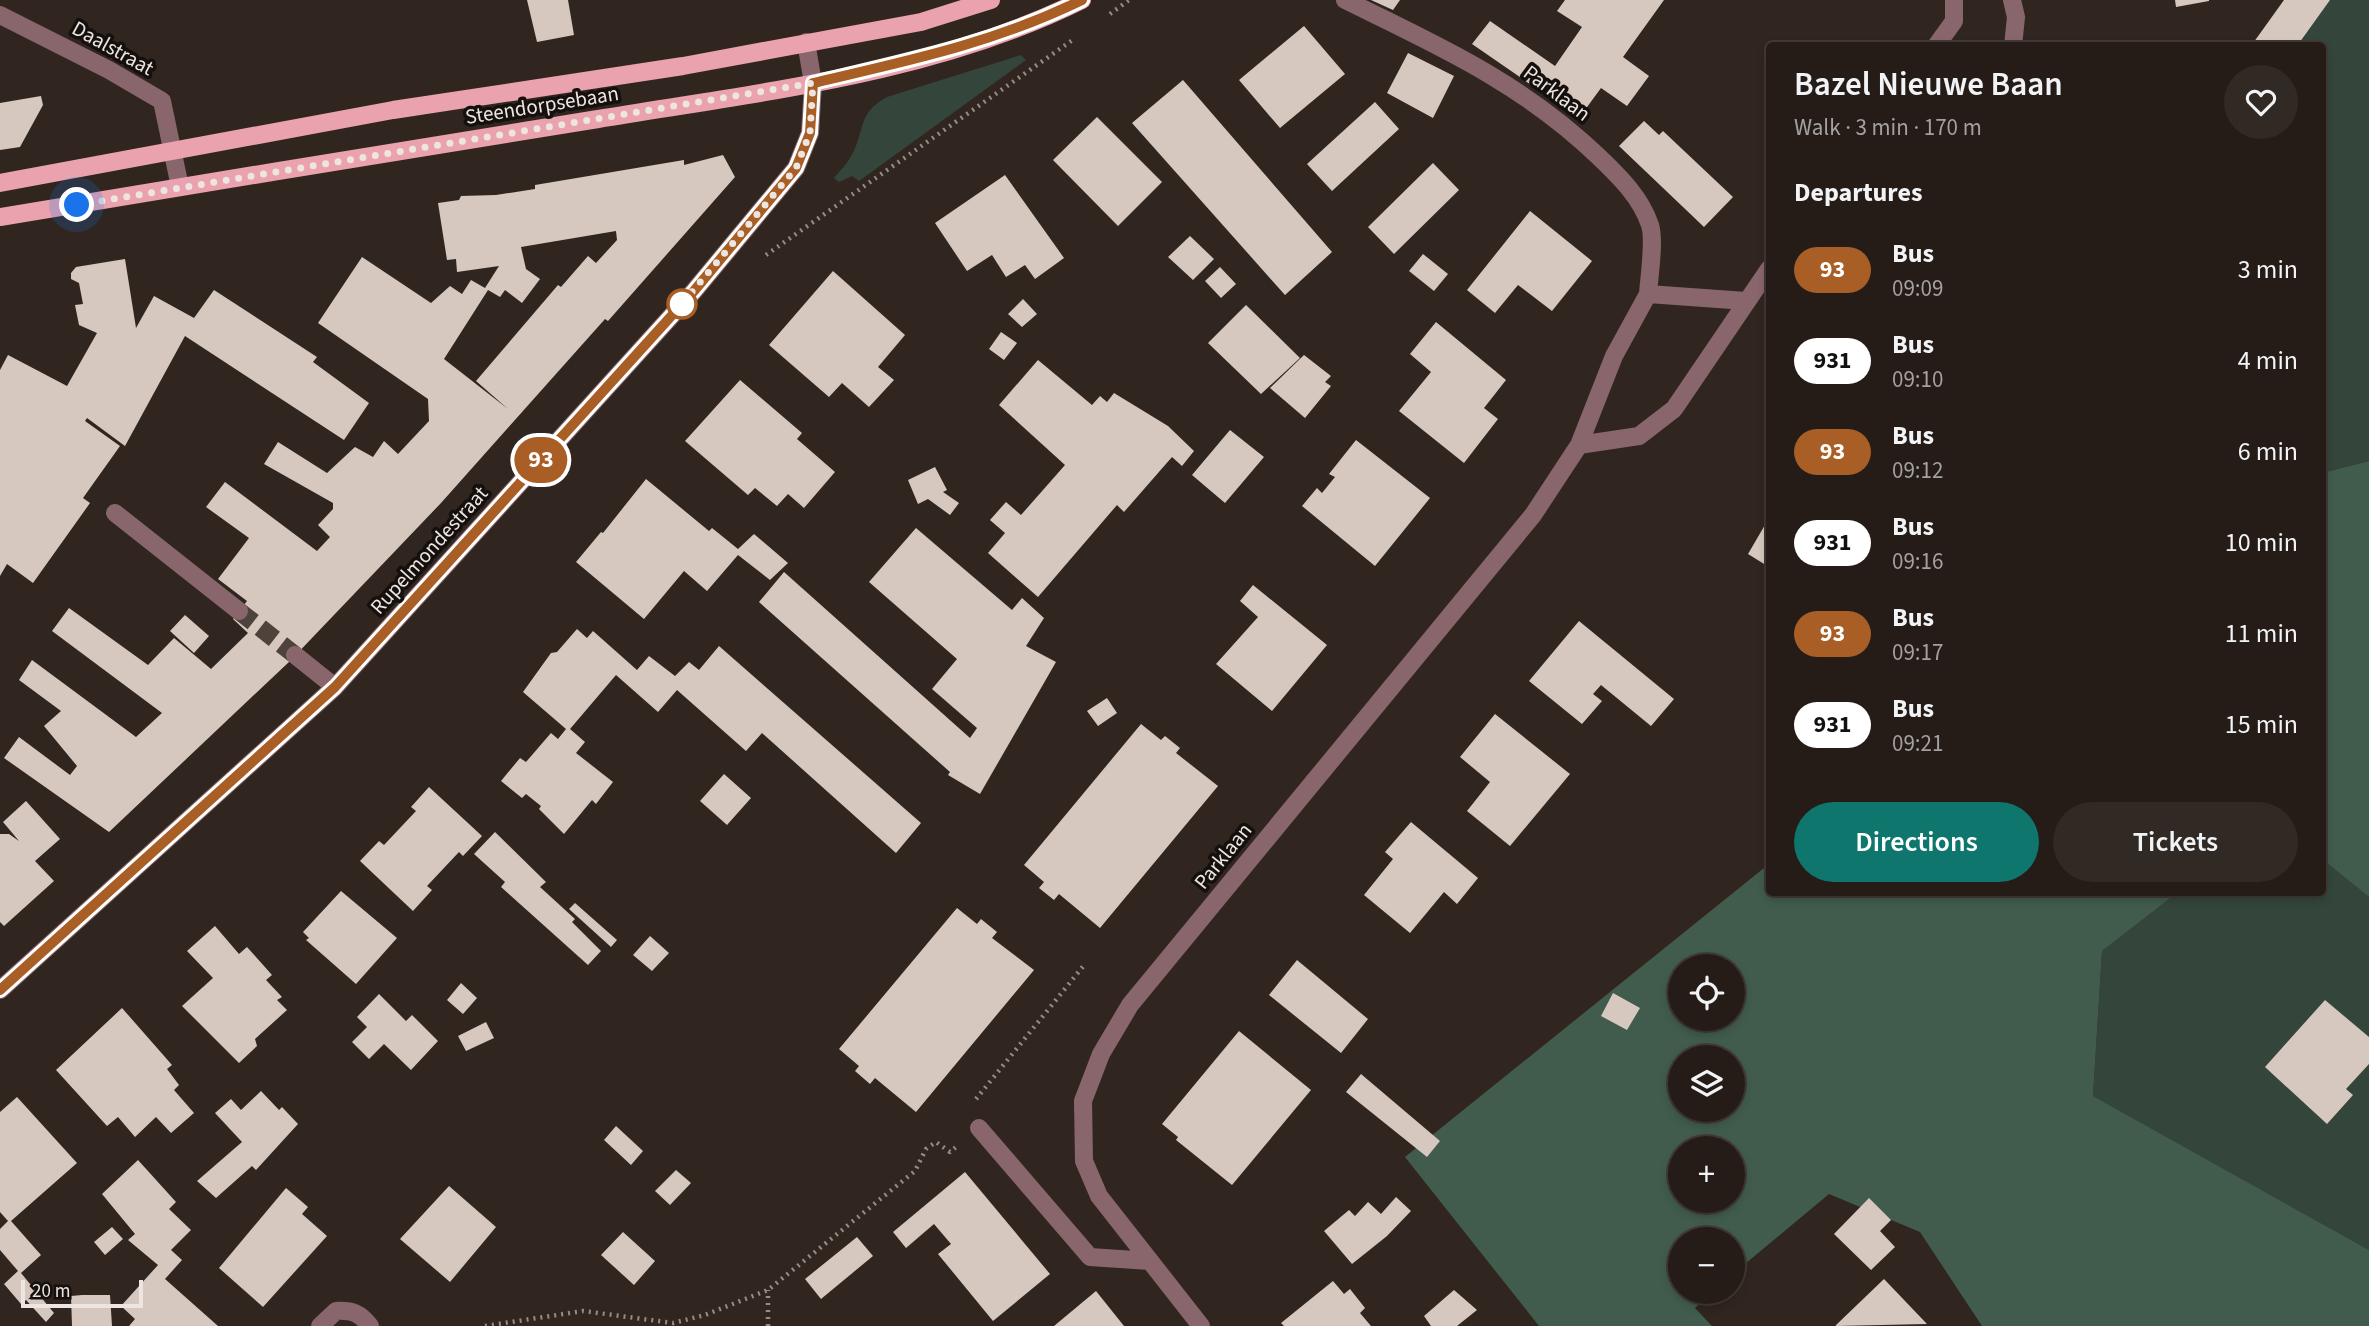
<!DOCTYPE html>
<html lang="en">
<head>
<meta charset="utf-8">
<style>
  :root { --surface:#251c17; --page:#312924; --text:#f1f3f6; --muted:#a3a1a1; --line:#423a36; --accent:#0f766e }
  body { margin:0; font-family:"Source Sans 3",sans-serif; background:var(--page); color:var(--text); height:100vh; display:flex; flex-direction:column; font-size:26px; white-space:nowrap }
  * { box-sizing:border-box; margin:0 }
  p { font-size:23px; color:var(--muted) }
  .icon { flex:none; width:38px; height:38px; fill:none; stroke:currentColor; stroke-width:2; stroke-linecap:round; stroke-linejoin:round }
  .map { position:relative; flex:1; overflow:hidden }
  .details { position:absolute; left:1766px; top:42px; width:560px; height:854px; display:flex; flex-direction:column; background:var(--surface); border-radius:7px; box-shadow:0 4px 10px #0003,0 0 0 2px var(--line) }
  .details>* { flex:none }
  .badge { padding:0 14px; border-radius:23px; font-size:24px; line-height:46px }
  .buttons { position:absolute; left:1668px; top:954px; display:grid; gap:14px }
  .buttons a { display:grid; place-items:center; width:77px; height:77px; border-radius:50%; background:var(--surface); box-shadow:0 4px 10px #0003,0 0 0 2px var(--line); font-size:35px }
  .scale { position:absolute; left:21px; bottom:18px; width:122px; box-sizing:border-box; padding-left:7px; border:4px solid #ede5e1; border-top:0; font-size:19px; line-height:24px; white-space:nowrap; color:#ede5e1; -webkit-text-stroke:5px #15100d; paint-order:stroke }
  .you { position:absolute; width:35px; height:35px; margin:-18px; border:5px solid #fff; border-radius:50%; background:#1a73e8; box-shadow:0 0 0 10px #1a73e833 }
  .map>.badge { position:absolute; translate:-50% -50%; box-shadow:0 0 0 4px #fff }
  h2 { padding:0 28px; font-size:26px; line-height:63px }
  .round { display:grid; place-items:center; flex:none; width:74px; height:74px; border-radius:37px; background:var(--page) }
  .head { display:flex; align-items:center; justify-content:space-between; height:119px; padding:0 28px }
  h1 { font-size:33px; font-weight:600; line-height:52px }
  .action { display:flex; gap:14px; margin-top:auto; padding:14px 28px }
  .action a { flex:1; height:80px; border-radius:42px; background:var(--accent); color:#fff; font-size:28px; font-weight:600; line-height:80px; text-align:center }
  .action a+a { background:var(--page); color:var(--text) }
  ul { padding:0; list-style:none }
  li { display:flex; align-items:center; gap:21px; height:91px; padding:0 28px }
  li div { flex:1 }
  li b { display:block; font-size:26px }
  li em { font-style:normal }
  li .badge { min-width:77px; font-weight:700; text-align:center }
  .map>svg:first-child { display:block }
  .green { fill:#34463b }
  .forest { fill:#415c4c; fill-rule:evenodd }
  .building { fill:#d6c8bf; fill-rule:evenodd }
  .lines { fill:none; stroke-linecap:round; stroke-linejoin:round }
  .minor-tunnel { stroke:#4d433c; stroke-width:18; stroke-dasharray:18 9; stroke-linecap:butt }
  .path { stroke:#968c87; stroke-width:4.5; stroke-dasharray:2 5; stroke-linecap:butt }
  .minor { stroke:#89666c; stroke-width:18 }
  .major { stroke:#eaa2af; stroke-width:18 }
  .line-casing { stroke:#fff; stroke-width:16 }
  .line { stroke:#a85e24; stroke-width:10 }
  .walk { stroke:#ede5e1; stroke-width:7; stroke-dasharray:0 12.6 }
  .stop-dot { fill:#fff; stroke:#a85e24; stroke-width:3.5 }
  .labels { text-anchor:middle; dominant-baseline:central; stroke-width:7; stroke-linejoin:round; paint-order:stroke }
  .street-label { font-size:21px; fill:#ede5e1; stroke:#15100d }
</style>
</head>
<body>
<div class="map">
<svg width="2369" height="1326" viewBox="0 0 2369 1326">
  <rect width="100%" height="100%" fill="#31261f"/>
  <path class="green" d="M2284,0H2369V461L2322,473V46H2253Z
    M1021,55L1026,60L859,181L852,176L839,182L834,178C843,168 851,159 856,146C865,122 861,112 887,97Z
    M2322,859L2369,897V1250L2093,1096L2102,951L2177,893L2322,892Z"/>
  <path class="forest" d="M2369,461V897L2322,859V473Z
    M1769,864V892L2177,893L2102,951L2093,1096L2369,1250V1326H1982L1920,1232L1829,1194L1733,1274L1732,1239H1680V1292H1713L1695,1308L1712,1326H1539L1405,1157ZM1680,966H1732V1018H1680ZM1680,1057H1732V1110H1680ZM1680,1148H1732V1200H1680Z"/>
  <path class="building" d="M527,0H568L574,35L537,42Z
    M1371,0H1400L1393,10Z
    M1565,0H1664L1623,57L1649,76L1627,106L1601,88L1579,118L1472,44L1490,21L1555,66L1582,27L1557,11Z
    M2175,0H2209V1L2176,7Z
    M2284,0H2330L2297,46H2251Z
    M1304,26L1345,74L1280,128L1239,80Z
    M1408,53L1454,76L1433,118L1387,93Z
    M1183,80L1332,252L1285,295L1132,123Z
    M41,96L43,105L20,147L0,150V103Z
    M1375,102L1399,129L1332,191L1307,164Z
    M1097,117L1162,182L1118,226L1053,160Z
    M1644,121L1659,135L1663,131L1733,197L1704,227L1619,146Z
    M723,155L735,177L608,321L605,319L441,503L290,661L109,832L4,758L19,737L70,775L77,766L44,726L61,711L19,680L32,660L136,737L162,713L52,631L69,608L148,665L174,638L211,669L248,633L233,619L247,601L218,579L249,538L206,507L225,482L317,551L330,537L318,525L333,509V503L264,464L278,442L327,473L355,447L373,457L384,441L398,454L429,421L428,399L318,323L362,257L431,303L450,286L462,294L471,280L485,288L499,266L457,272L456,259L447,260L438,203L459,200L461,196L496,195L535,189V185L684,160V165ZM616,231L617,240L596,263L588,256L561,287L558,285L476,381L508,409L444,359L488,290L500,297L505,290L522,303L540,279L526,269L521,247Z
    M1433,163L1459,190L1394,254L1368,227Z
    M1005,175L1064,258L1035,279L1025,265L1006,277L992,255L967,271L935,223Z
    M1530,211L1592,261L1552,311L1518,285L1495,313L1467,290Z
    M1190,236L1214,259L1193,280L1168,257Z
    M1423,254L1448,274L1434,291L1409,271Z
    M125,259L136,328L154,296L194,318L214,290L317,357L313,362L369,403L344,440L185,336L125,446L87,418L85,421L120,446L83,498L90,503L33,583L7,564L0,576V370L8,355L67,386L97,333L79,325L75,305L83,304L79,283L71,279V273L76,267Z
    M1220,267L1236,284L1221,298L1205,281Z
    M833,271L905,335L878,367L894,380L869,407L842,383L829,397L769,345Z
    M1023,299L1037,314L1022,327L1008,314Z
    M1246,305L1300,358L1261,394L1208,343Z
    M1436,322L1506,380L1484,408L1498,419L1464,463L1399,411L1431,372L1410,354Z
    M1001,332L1017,343L1004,360L989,349Z
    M1304,355L1331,376L1325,382L1331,386L1305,418L1270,388Z
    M1038,360L1092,405L1100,396L1107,402L1114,393L1168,426L1194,451L1182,466L1172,457L1124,512L1117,505L1038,597L988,553L1005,533L990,520L1006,502L1021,515L1065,465L999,405Z
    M740,380L802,433L797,439L835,472L804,508L788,494L777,506L755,488L748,495L685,441Z
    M1230,430L1264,457L1225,503L1192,475Z
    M1356,440L1430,498L1375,566L1302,506L1317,488L1322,493L1335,477L1329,474Z
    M935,467L947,490L943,492L959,503L950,515L928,499L918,504L908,480Z
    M646,479L709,531L712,528L738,549L754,534L788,563L770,580L738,555L707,591L684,571L644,619L576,562L601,532L603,533Z
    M1769,518V567L1748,554Z
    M916,528L1012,610L1022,598L1044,618L1026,646L1056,662L980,794L948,775L950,772L759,602L784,572L970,738L977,728L932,689L957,659L869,582Z
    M1253,585L1327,645L1272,711L1216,664L1258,617L1240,601Z
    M185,615L209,636L194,653L170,631Z
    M1579,621L1674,699L1651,726L1601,685L1593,694L1602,701L1582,724L1529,681Z
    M577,629L587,638L593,631L637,670L649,656L675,676L689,662L699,670L719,646L921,823L896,853L762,733L746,751L677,690L658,712L616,675L570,729L585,742L576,753L613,782L596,804L592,800L564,834L539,809L541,806L526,794L522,798L501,781L520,758L526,762L551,733L558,739L566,729L523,692L551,653L557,652Z
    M1107,698L1117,713L1098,726L1087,711Z
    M1495,714L1570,774L1510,846L1467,811L1490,782L1460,757Z
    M1141,724L1161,740L1165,736L1180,748L1176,753L1218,786L1100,928L1059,894L1054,900L1039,888L1044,882L1024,865Z
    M724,774L751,798L727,825L700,801Z
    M429,787L482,836L463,856L459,852L427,886L432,890L413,911L360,861L379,841L384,845L416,811L411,807Z
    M26,801L60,839L35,861L54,881L4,926L0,922V834H9L19,841L3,822Z
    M1411,822L1478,878L1457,904L1444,892L1410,933L1364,895L1393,859L1385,852Z
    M495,832L546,882L540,887L575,919L572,922L601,951L588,965L501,887L505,882L474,854Z
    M341,891L397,938L356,984L306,940L309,938L303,932Z
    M575,903L617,940L611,947L569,909Z
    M957,908L977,924L981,919L997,932L992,938L1034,970L916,1112L875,1078L870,1084L855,1071L859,1066L839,1049Z
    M215,926L239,954L247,947L272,975L266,980L282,997L277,1000L287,1010L255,1039L257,1046L239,1063L182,1006L213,978L187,951Z
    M650,936L669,953L652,971L633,955Z
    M1297,960L1368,1019L1341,1053L1269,995Z
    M461,983L477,998L463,1014L447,1000Z
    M1613,993L1640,1008L1627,1030L1601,1016Z
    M379,994L406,1021L412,1015L438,1041L411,1070L384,1044L369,1059L352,1042L367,1027L357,1017Z
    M2325,1000L2369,1037V1064L2346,1089L2353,1095L2327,1124L2265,1067Z
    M122,1008L172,1065L167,1069L179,1085L174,1090L194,1113L171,1133L156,1117L135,1137L118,1117L107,1126L56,1070Z
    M486,1022L494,1038L466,1051L458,1036Z
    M1239,1031L1311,1090L1232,1185L1176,1140L1178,1137L1162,1124Z
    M1361,1074L1440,1141L1427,1157L1346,1092Z
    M261,1091L279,1110L282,1107L298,1124L256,1170L252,1166L216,1198L197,1181L242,1142L215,1113L231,1099L241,1110Z
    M17,1097L77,1163L11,1221L41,1255L21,1273L54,1313L46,1322L26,1300L21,1304L4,1284L18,1271L0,1250V1229L8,1221L0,1212V1112Z
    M616,1126L643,1151L631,1165L604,1140Z
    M138,1160L176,1202L169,1209L191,1230L171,1250L182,1260L165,1279L218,1326H129L135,1319L121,1306L158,1265L128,1240L135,1234L102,1194Z
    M676,1170L691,1183L670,1205L655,1191Z
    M965,1172L1050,1274L993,1321L938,1254L951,1244L934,1224L906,1248L893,1232Z
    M449,1186L496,1227L450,1282L400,1239Z
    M286,1188L308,1207L302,1214L327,1236L263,1307L219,1268Z
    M1396,1197L1411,1211L1387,1236L1352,1264L1324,1231L1349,1210L1355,1216L1368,1202L1381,1214Z
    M1869,1198L1891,1220L1880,1231L1895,1247L1871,1270L1834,1234Z
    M112,1227L123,1239L105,1255L94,1242Z
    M623,1232L655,1261L634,1285L601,1255Z
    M857,1237L873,1256L821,1299L805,1279Z
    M1884,1279L1927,1324L1835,1326Z
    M1333,1281L1344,1294L1350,1289L1365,1308L1360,1313L1371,1326H1284L1281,1323Z
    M1454,1290L1477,1310L1457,1326H1431L1424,1316Z
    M1096,1291L1124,1326H1054Z
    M82,1295H110L112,1326H72L71,1296Z"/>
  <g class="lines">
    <path class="minor-tunnel" d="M239,611L295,655"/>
    <path class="path" d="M1110,14L1129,0
      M766,255L1074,39
      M976,1099L1085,964
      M485,1326L583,1311L673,1323L705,1315L768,1290L915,1171L926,1149L936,1142L950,1152L956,1147
      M768,1326V1290"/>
    <path class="minor" d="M1345,0C1439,46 1522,83 1599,157C1620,177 1641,198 1650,225C1655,240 1649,278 1648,294
      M2012,0L2016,17L2013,46
      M0,15L109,70L162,101L180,187
      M1936,46L1954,21V0
      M1579,445L1614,356L1648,294L1746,301
      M115,513L239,611
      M295,655L335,687
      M0,990L335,687L694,291L796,168L810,133L813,83L806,42
      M979,1128L1090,1257L1150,1261
      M320,1326L336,1311C352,1310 360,1313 370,1326
      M1201,1326L1099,1196L1084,1161L1083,1101L1101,1054L1130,1005L1533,515L1579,445L1639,436L1674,409L1769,269"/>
    <path class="major" d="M0,183L393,110L683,66L921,22L991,0
      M0,217C199,184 399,151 598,119C761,92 933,74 1082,0"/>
  </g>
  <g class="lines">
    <defs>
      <path id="line" d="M0,990L335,687L694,291L796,168L810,133L813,83C907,61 994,43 1082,0"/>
    </defs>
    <use href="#line" class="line-casing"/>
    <use href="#line" class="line"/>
    <path class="walk" d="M77,205L813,83L810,133L796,168L676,311L682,304"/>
  </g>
  <circle class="stop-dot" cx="682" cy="304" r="14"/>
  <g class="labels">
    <g class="street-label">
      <text transform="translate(113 48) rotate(29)">Daalstraat</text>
      <text transform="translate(1557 93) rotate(37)">Parklaan</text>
      <text transform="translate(542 105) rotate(-9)">Steendorpsebaan</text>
      <text transform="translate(429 550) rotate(-48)">Rupelmondestraat</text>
      <text transform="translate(1223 856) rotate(-51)">Parklaan</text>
    </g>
  </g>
</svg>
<div class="buttons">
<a><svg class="icon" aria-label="locate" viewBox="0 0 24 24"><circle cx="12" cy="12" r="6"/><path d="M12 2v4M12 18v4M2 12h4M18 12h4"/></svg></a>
<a><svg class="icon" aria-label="layers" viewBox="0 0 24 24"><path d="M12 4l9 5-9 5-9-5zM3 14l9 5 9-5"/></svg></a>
<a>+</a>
<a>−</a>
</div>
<div class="scale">20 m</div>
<div class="you" style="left:77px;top:205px"></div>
<b class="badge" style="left:541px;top:460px;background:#a85e24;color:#fff">93</b>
<section class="details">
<div class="head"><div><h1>Bazel Nieuwe Baan</h1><p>Walk · 3 min · 170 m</p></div><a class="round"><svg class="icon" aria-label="heart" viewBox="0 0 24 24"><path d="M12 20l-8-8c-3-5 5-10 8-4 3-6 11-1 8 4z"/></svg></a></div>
<h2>Departures</h2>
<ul>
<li><span class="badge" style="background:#a85e24;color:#fff">93</span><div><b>Bus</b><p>09:09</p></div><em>3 min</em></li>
<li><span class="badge" style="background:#fff;color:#111">931</span><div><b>Bus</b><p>09:10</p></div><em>4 min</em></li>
<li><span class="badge" style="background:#a85e24;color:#fff">93</span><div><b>Bus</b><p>09:12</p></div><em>6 min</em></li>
<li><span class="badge" style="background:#fff;color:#111">931</span><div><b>Bus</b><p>09:16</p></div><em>10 min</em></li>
<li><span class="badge" style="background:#a85e24;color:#fff">93</span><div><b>Bus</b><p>09:17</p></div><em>11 min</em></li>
<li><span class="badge" style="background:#fff;color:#111">931</span><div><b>Bus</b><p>09:21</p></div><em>15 min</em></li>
</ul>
<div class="action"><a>Directions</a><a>Tickets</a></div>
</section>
</div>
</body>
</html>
